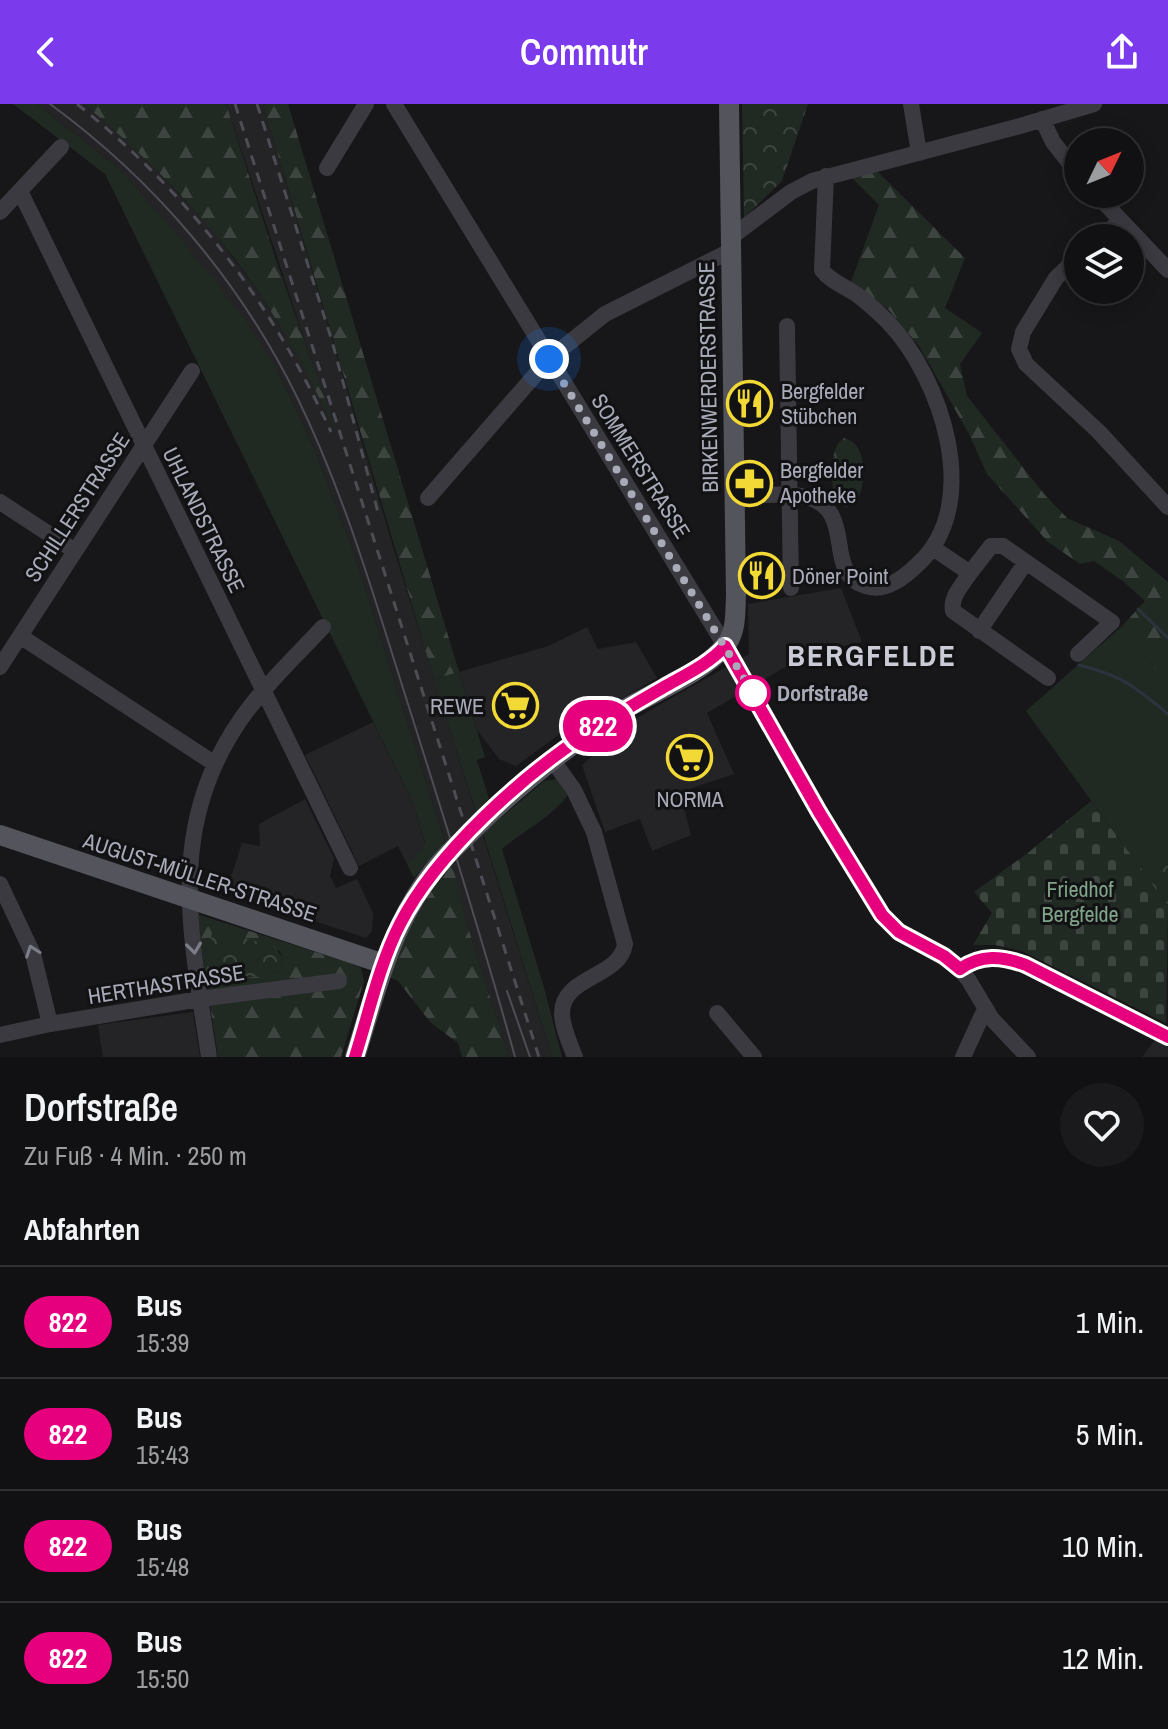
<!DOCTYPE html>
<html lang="de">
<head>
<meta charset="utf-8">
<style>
  :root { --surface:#111113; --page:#1a1a1c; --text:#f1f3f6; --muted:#9c9da0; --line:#303133; --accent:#7c3aed }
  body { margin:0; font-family:"Archivo Narrow",sans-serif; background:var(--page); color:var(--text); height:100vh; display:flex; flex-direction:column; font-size:30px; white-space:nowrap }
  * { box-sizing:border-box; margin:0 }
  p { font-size:26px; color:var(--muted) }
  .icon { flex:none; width:44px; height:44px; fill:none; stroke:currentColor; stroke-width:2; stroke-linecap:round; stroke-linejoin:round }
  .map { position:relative; height:953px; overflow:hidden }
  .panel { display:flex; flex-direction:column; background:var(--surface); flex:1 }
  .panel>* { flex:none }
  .badge { padding:0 16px; border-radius:26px; font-size:28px; line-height:52px }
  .needle { width:52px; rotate:47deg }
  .buttons { position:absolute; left:1064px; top:24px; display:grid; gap:16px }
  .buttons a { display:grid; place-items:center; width:80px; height:80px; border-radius:50%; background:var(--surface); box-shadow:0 4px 20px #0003,0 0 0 2px var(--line); font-size:40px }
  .you { position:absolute; width:40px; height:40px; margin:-20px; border:6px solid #fff; border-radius:50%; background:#1a73e8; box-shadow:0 0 0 12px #1a73e833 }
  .map>.badge { position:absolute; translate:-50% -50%; box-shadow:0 0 0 4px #fff }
  h2 { padding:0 24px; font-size:30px; line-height:72px }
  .round { display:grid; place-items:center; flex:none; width:84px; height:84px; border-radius:42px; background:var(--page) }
  .overview { display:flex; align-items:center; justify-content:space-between; height:136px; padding:0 24px }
  h1 { font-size:38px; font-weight:600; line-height:60px }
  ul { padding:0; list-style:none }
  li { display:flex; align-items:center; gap:24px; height:112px; padding:0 24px; border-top:2px solid var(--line) }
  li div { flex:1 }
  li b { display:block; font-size:30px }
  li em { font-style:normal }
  li .badge { min-width:88px; font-weight:700; text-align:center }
  header { display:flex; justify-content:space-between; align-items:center; height:104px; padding:0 24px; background:var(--accent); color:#fff; font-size:36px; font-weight:600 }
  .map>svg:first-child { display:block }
  .built { fill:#242326 }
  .grass { fill:#212923 }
  .forest { fill:url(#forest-firs); fill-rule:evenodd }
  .cemetery { fill:url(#cemetery-stones) }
  .park { fill:url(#park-crowns) }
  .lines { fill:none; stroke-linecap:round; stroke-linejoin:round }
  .stream { stroke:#2d333d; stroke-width:3 }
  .minor { stroke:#3a3a40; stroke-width:16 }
  .major { stroke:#54545d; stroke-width:20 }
  .tram { stroke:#4d4d55; stroke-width:2 }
  .rail { stroke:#4d4d55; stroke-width:3; stroke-dasharray:10 8; stroke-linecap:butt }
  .major-bridge { stroke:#54545d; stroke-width:20 }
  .oneway { stroke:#7d7e89 }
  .line-casing { stroke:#fff; stroke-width:18 }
  .line { stroke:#e6007e; stroke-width:12 }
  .walk { stroke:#a9abb9; stroke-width:8; stroke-dasharray:0 14.4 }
  .stop-dot { fill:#fff; stroke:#e6007e; stroke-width:4 }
  .labels { text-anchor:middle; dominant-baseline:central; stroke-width:6; stroke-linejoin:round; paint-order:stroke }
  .street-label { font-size:22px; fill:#a9abb9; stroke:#121214 }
  .poi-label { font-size:22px; fill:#a9abb9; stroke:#121214; text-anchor:start }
  .stop-label { font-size:22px; font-weight:bold; fill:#a9abb9; stroke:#121214; text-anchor:start }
  .park-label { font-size:22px; fill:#80a489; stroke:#121214 }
  .district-label { font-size:30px; font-weight:bold; letter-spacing:2px; fill:#cacbd5; stroke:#121214 }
</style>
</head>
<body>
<header><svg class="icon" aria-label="back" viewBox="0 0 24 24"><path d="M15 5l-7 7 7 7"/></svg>Commutr<svg class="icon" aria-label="share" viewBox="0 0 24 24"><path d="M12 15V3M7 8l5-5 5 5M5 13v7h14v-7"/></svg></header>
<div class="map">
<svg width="1168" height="953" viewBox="0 0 1168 953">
  <defs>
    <pattern id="forest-firs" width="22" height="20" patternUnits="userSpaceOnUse" patternTransform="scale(2)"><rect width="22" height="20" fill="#212923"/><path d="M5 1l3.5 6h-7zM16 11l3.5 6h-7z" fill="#3e4541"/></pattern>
    <pattern id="cemetery-stones" width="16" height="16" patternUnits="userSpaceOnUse" patternTransform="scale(2)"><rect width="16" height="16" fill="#212923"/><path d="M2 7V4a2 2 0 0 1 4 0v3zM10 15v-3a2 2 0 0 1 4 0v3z" fill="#3e4541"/></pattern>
    <pattern id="park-crowns" width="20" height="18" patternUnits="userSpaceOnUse" patternTransform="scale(2)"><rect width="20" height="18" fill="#212923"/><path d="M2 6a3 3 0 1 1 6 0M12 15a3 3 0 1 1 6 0" fill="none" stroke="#3e4541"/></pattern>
  </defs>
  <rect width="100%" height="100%" fill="#171719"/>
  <path class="built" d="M37,0H84L132,41L208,120L259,189L298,251L333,321L226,0H263L391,436L552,953H509L467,820L445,738L355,452L313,342L277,265L117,63Z
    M841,484L862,538L806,551L707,609L734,670L680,688L691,731L652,747L640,715L605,728L582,661L633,616L749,550L748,500Z
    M587,523L598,545L636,538L657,574L560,630L516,662L499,655L477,626L459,568L548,542Z
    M373,618L414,701L425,740L407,760L398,742L359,762L305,651Z
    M305,695L334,754L330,772L336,784L357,775L373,809L372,827L366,834L226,788L242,739L260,742L259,720Z
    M193,908L200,953H103L98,921Z
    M1155,936L1168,942V953H1142Z"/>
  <path class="grass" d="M13,0H37L117,63L167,118L212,173L245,216L277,265L313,342L355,452L445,738L414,774L407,760L425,739L414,701L105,70Z
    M1122,522L1168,581V761L1146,772L1026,607Z
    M459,568L485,653L477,656L489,695L476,708L434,575Z
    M557,675L568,691C551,714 523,727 502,745L545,887L562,953H552L483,729L544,677Z"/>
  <path class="forest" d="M84,0H226L275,153L337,329C313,281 289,233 259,189C211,117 150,56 84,0Z
    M263,0H288L459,568L434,575Z
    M877,67L965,154L945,204L982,229L960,260L967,292L1045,391L1067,414L1119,437L1168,478V581L1122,522L1145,497L1124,478L1094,457L1080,460L1048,438L987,370L969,330L919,242L889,206L851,178L879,101L852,74Z
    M452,759L467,820L509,953H462L458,939L431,919L398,877L383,870L405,814Z
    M196,810L350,859L361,864L364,877L341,953H218ZM279,846L283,854L281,865L275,870L222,877Z"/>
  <path class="cemetery" d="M1091,697L1168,801L1166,919L1022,847L995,841H973L992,809L974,788L1029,748Z"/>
  <path class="park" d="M742,0H808L782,77L744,114Z
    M844,334C868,339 866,378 858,395L846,403L835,399C832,381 827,345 844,334Z
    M1168,761V801L1146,772Z
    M218,826L274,843L283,854L281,865L273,871L220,876L216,872L211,834L212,829Z"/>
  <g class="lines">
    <path class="stream" d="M1138,505L1168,534
      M1079,561C1123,572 1134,582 1168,610"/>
    <path class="minor" d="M394,0L732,553L808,689L878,806L899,828L956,861L968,875L992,915L1028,953
      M911,0L919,49
      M1042,15L1053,38L1078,70
      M327,64L366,0
      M20,87L350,764
      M1096,90L1168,166
      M0,108L61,43
      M730,134L791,88L812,77L1020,22L1094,0
      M1100,134L1120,117
      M1078,153L1056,174L1023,228L1019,245L1026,260L1099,328L1168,403
      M787,222L791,484
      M734,392C757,392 784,388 806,393C858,406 822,468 865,482C885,489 905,473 918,460C984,400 941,273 888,218C878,208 867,198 856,190C844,182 830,177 822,166L826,72
      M428,394L549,255L605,210L730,147
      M0,398L75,447
      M933,444L970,469L991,442H1003L1112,518L1078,550
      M970,469C963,480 950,493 953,507L1048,574
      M979,527L1026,458
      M20,532L215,660
      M0,563L192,267
      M551,654L574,686L594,728L625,840C620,874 562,872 562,909C562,923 570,940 575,953
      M0,780L33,850L50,920
      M960,865C979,852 996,851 1018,858L1168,933
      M717,909L754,953
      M0,931L50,920L200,895L339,877
      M209,953C191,831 165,724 241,615C264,582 295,553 323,523
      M963,953L985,905"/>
    <path class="major" d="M480,719C525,676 572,638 625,605C655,587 701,570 724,543C737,529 735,509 736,491L729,0
      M0,731L384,860
      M355,953C378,881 394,806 449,749"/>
    <path class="tram" d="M50,0C154,76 240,177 297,293C345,391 375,496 408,600C445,717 482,834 515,953
      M507,887L530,953"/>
    <path class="rail" d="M77,0C188,88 272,199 331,328
      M235,0L539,953
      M257,0L332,237L379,412"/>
    <path class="major-bridge" d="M449,749L480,719"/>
  </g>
  <defs><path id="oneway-chevron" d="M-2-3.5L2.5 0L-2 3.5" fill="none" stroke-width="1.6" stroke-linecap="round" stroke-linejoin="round" transform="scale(2)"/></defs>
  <g class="oneway">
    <use href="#oneway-chevron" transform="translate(194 844) rotate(83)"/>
    <use href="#oneway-chevron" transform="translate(32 847) rotate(-109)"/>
  </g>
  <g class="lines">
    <defs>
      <path id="line" d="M355,953C369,909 379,861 400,820C436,749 524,670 591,627C615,611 640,597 664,583C685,571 709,560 725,542L819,708L882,811L899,828L944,852L960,865C981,850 1002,852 1026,861L1168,933"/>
    </defs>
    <use href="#line" class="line-casing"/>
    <use href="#line" class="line"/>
    <path class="walk" d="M549,255L756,594L753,589"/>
  </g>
  <defs>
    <symbol id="restaurant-ring" viewBox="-11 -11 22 22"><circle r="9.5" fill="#121214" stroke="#f3d935" stroke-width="1.5"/><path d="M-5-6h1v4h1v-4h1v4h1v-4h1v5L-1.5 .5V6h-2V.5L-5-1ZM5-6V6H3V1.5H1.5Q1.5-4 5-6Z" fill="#f3d935"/></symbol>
    <symbol id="pharmacy-ring" viewBox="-11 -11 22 22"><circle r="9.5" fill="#121214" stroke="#f3d935" stroke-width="1.5"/><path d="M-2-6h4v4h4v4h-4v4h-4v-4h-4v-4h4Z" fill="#f3d935"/></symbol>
    <symbol id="supermarket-ring" viewBox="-11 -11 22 22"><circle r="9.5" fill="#121214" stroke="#f3d935" stroke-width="1.5"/><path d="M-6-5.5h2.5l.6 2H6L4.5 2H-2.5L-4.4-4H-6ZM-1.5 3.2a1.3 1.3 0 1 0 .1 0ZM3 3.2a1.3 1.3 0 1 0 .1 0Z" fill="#f3d935"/></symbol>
  </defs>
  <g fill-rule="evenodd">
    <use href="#restaurant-ring" x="724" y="274" width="51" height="51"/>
    <use href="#pharmacy-ring" x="724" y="354" width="51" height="51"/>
    <use href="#restaurant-ring" x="736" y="446" width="51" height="51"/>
    <use href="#supermarket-ring" x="490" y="576" width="51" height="51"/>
    <use href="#supermarket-ring" x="664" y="628" width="51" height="51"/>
  </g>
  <circle class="stop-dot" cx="753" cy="589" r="16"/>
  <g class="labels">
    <g class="street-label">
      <text transform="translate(708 273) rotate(-91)">BIRKENWERDERSTRASSE</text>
      <text transform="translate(641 362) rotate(58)">SOMMERSTRASSE</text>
      <text transform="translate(77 403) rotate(-57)">SCHILLERSTRASSE</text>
      <text transform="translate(204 416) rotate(64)">UHLANDSTRASSE</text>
      <text transform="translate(200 773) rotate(18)">AUGUST-MÜLLER-STRASSE</text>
      <text transform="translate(166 880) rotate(-9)">HERTHASTRASSE</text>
    </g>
    <g class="poi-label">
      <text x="781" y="287">Bergfelder<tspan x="781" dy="25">Stübchen</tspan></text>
      <text x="780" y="366">Bergfelder<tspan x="780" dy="25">Apotheke</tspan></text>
      <text x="792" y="472">Döner Point</text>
      <text x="484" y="602" text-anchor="end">REWE</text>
      <text x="690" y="695" text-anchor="middle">NORMA</text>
    </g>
    <g class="stop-label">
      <text x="777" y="589">Dorfstraße</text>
    </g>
    <g class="park-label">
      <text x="1080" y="785">Friedhof<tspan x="1080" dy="25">Bergfelde</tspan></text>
    </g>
    <g class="district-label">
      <text x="872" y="551">BERGFELDE</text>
    </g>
  </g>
</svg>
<div class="buttons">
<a><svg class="needle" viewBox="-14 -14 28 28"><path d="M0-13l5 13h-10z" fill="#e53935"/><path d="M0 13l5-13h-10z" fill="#9c9da0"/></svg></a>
<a><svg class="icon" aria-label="layers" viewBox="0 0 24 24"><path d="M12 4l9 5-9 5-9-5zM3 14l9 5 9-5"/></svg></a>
</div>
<div class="you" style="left:549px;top:255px"></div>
<b class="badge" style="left:598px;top:622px;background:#e6007e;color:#fff">822</b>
</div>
<section class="panel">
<div class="overview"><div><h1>Dorfstraße</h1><p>Zu Fuß · 4 Min. · 250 m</p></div><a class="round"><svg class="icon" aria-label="heart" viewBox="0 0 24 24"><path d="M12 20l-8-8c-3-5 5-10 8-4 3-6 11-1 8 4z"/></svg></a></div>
<h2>Abfahrten</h2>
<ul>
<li><span class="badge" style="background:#e6007e;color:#fff">822</span><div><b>Bus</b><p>15:39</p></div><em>1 Min.</em></li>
<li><span class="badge" style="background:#e6007e;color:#fff">822</span><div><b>Bus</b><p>15:43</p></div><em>5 Min.</em></li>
<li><span class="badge" style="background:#e6007e;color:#fff">822</span><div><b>Bus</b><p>15:48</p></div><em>10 Min.</em></li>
<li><span class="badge" style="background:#e6007e;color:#fff">822</span><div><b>Bus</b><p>15:50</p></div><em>12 Min.</em></li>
</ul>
</section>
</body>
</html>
